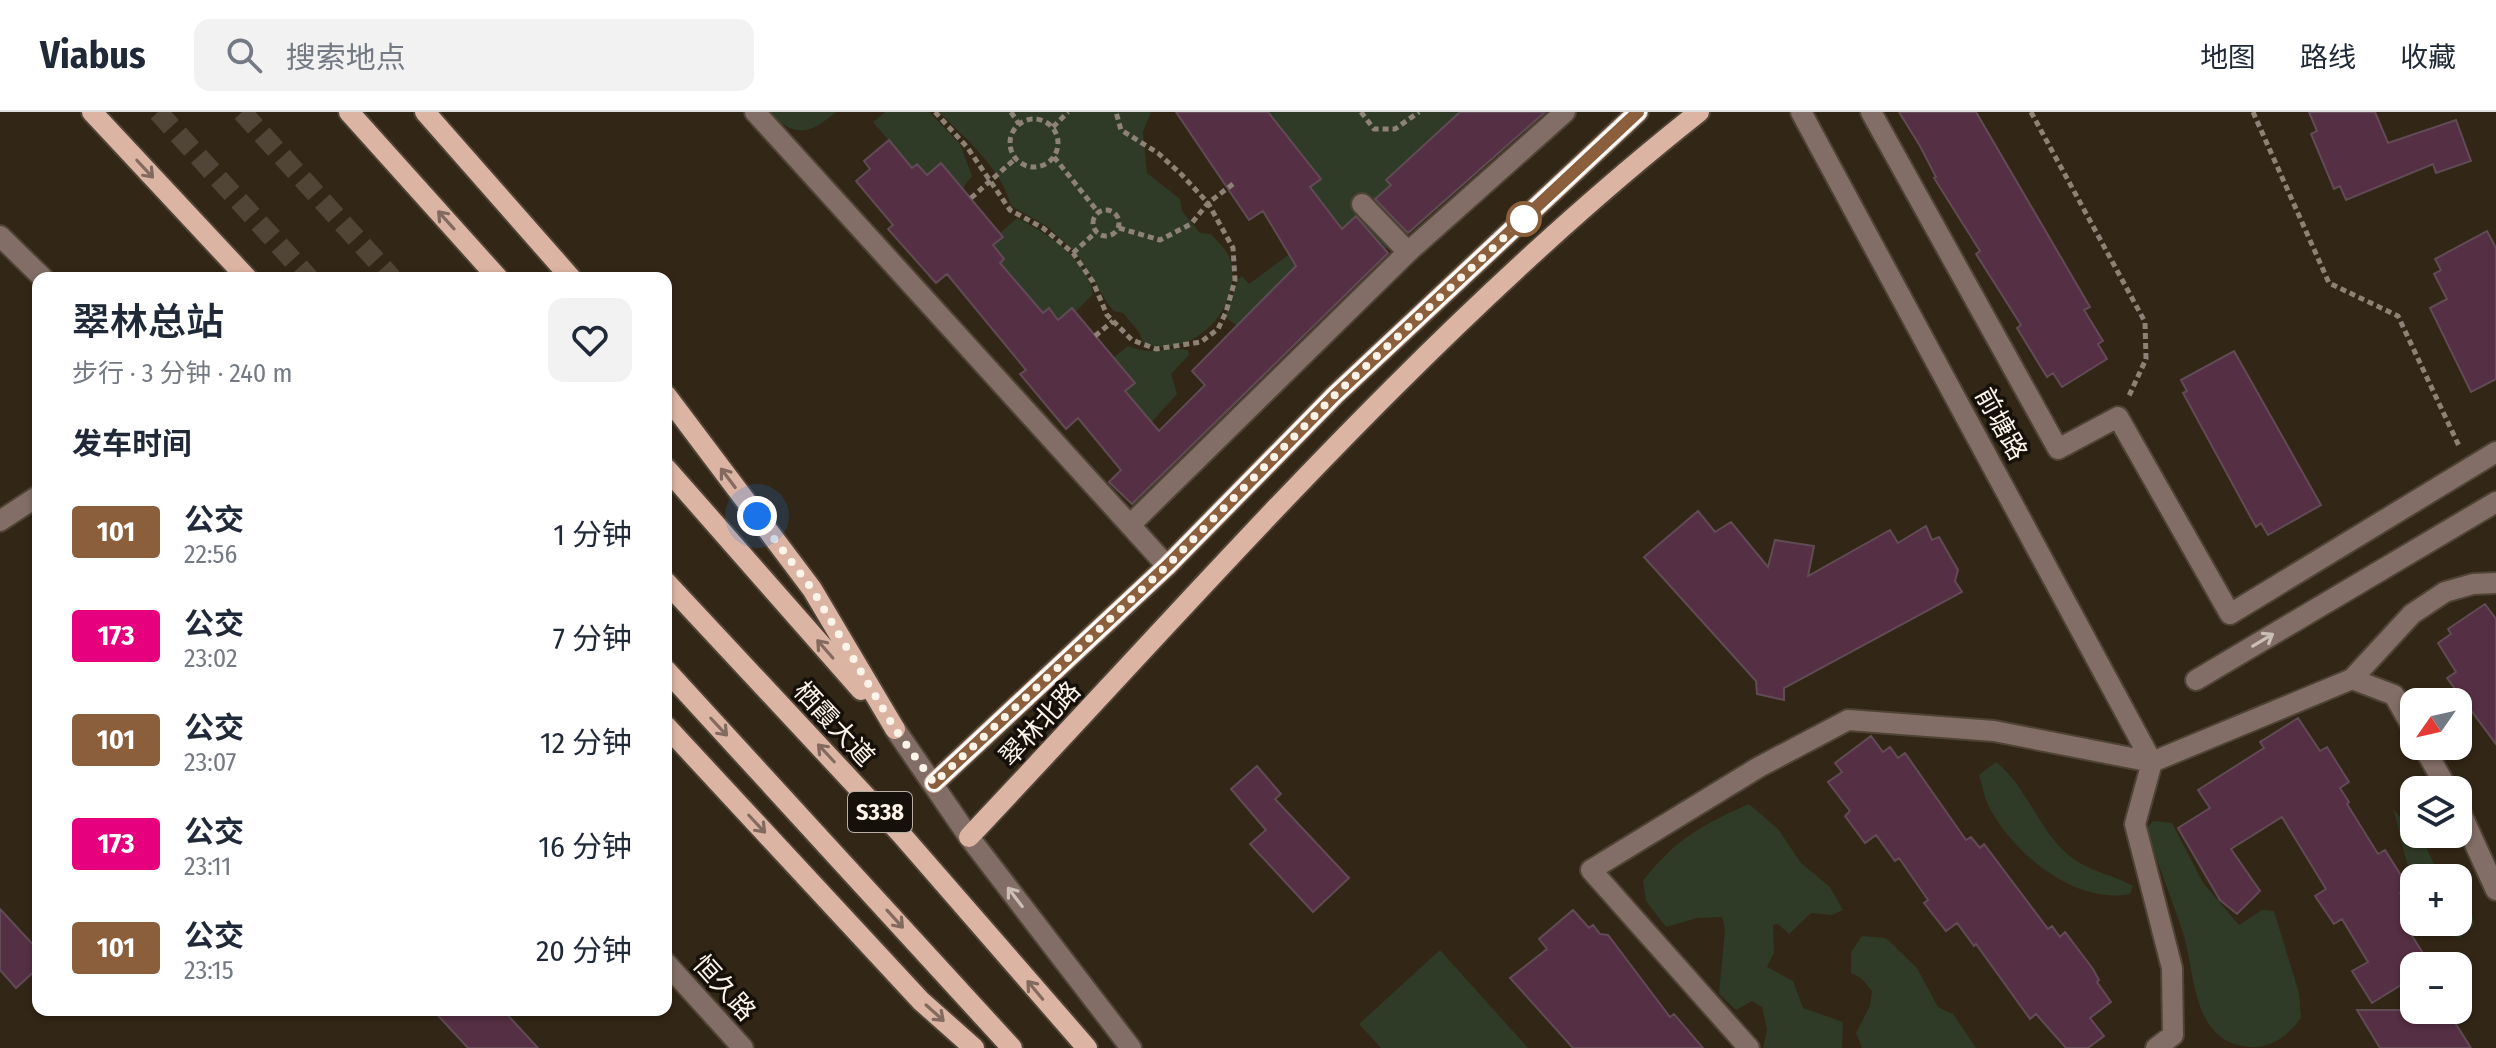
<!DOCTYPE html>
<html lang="zh">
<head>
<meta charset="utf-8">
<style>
  :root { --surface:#fff; --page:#f2f2f3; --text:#1f2937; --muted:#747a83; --line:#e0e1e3 }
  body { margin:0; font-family:"Fira Sans Condensed","Noto Sans SC",sans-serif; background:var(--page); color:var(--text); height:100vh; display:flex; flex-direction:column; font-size:30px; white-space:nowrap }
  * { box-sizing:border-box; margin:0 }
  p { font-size:26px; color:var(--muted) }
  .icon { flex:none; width:44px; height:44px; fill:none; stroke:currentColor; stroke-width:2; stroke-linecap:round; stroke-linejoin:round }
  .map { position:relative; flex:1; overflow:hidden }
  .panel { position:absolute; left:32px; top:160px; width:640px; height:744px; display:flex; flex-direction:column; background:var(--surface); border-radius:16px; box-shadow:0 2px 6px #0004 }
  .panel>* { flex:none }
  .badge { padding:0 16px; border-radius:6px; font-size:28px; line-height:52px }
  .needle { width:52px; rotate:236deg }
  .fabs { position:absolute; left:2400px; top:576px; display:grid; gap:16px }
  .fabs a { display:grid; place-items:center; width:72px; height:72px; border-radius:16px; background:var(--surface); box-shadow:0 2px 6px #0004; font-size:40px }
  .you { position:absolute; width:40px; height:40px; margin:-20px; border:6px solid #fff; border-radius:50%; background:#1a73e8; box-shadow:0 0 0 12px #1a73e833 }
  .map>.badge { position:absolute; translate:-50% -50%; box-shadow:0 0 0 4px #fff }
  h2 { padding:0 40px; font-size:30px; line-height:72px }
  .round { display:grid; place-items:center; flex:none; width:84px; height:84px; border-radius:16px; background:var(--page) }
  .headline { display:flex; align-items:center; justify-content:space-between; height:136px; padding:0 40px }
  h1 { font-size:38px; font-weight:600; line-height:60px }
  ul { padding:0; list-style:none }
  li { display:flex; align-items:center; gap:24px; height:104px; padding:0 40px }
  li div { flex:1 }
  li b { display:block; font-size:30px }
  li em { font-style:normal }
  li .badge { min-width:88px; font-weight:700; text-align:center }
  header { display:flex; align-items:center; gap:48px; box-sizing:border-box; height:112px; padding:0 40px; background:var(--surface); border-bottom:2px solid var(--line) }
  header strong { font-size:38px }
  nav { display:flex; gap:44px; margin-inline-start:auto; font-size:28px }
  .search { width:560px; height:72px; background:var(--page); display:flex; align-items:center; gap:20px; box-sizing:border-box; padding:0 28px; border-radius:16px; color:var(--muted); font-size:30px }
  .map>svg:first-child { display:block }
  .green { fill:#2f3b27 }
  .building { fill:#552f43; stroke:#614b55; stroke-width:2 }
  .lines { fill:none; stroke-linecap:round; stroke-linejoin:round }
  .major-tunnel { stroke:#504536; stroke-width:20; stroke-dasharray:20 10; stroke-linecap:butt }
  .minor-casing { stroke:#4e4334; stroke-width:24 }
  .major-casing { stroke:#4e4334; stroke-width:24 }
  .path { stroke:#8d8275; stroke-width:5; stroke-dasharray:6 4; stroke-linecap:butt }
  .minor { stroke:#826e66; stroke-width:20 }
  .major { stroke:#dcb4a3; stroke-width:20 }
  .oneway { stroke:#826a5e }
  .oneway2 { stroke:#cbbeb5 }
  .line-casing { stroke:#fff; stroke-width:18 }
  .line { stroke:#8b5e3c; stroke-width:12 }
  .walk { stroke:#fcf3e9; stroke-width:8; stroke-dasharray:0 14.4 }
  .stop-dot { fill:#fff; stroke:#8b5e3c; stroke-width:4 }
  .labels { text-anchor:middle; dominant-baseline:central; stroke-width:7; stroke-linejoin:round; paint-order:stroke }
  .shield { fill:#151009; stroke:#b7afa6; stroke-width:2 }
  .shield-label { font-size:24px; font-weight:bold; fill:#fcf3e9 }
  .street-label { font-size:26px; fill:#fcf3e9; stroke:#151009 }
</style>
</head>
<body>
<header>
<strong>Viabus</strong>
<div class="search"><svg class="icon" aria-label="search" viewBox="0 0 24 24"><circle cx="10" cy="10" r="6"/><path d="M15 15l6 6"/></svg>搜索地点</div>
<nav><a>地图</a><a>路线</a><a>收藏</a></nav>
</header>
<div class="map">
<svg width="2496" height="936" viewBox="0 0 2496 936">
  <rect width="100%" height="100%" fill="#322616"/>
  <path class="green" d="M769,0H836C809,23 795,26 769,0Z
    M885,0H929L960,32L972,64L963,76L941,51L927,63L917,52L912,56L873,10Z
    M939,0H1151L1143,20L1147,61L1180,87L1182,99L1200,121L1211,122C1217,129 1227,138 1230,147C1245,196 1191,249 1144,232L1139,220L1123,201L1114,199L1108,192L1077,142L1048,115L1011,94C1001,56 966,27 939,0Z
    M1268,0H1460L1386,68L1391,73L1376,87L1406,119L1385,137L1355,108L1340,123L1310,75L1320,67Z
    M1017,106C1048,122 1087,146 1093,182L1075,200L1072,197L1059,208L1049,196L1043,201L1000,151L1004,147L993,133L1003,125L1000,121Z
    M1314,137L1237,214L1225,205L1238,167L1242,164L1249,172L1288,143Z
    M1128,234C1156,245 1163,234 1188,238L1189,243L1171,262L1177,282L1149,313L1125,279L1135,271L1114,245Z
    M1996,650C2029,676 2040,724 2075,748C2091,759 2115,764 2133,774L2130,782C2075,793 2012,741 1988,693C1984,684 1982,672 1979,663Z
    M1749,692L1778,717L1801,751L1830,775L1843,798L1832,803L1811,801L1789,822L1778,812L1773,813L1774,841L1767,855L1793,869L1803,896L1843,910L1842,936H1763L1767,917L1762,895L1752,889L1736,898L1719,882L1725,818L1722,805L1697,806L1666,815L1646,789L1643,769C1674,728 1703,712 1749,692Z
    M2393,697L2426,735L2437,758L2445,766H2414C2402,745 2401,720 2393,697Z
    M2153,709L2172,711L2203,771L2239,813L2262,798L2274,799L2299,881L2301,906C2288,923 2273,936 2251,935C2191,932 2196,862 2183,821C2171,786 2158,751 2146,717Z
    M2458,778L2470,790L2474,813L2460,826L2431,819L2428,810H2458Z
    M1862,824L1886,826L1917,856L1938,895L1953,902L1976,936H1862L1856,921L1870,894L1872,879L1861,866L1851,861V840Z
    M1440,838L1528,936H1381L1359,912Z"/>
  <path class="building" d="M1176,0H1268L1321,67L1310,75L1342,117L1356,104L1388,141L1132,392L1109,370L1121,358L1078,306L1066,317L1020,262L1026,258L947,162L936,171L888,117L893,113L856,69L870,57L864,49L889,28L912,56L917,52L927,63L941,51L1003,125L993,133L1004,147L1000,151L1043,201L1049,196L1058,208L1072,196L1135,271L1125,279L1159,319L1205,273L1192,259L1296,154L1263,99L1249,108Z
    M1460,0H1545L1408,121L1375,87L1391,73L1386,68Z
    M1899,0H1976L2090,195L2084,198L2103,229L2098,232L2107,247L2062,275L2053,261L2047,265L2017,216L2021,213L1976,142L1980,139L1934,66L1936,65L1920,34Z
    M2309,0H2375L2388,31L2456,8L2471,49L2436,61L2433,52L2346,88L2340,74L2334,77L2311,22L2317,19Z
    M2487,119L2496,136V267L2471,280L2430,196L2447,187L2434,162L2441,158L2435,147Z
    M2234,239L2321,393L2268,423L2261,411L2256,415L2183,281L2187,279L2181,268Z
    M1698,399L1715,420L1731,410L1768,455L1775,428L1814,434L1808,464L1890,418L1898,431L1926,414L1932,428L1939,425L1958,458L1955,469L1962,480L1784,576V588L1757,582L1756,569L1644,445Z
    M2485,492L2496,507V632L2447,566L2456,560L2438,531L2451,522L2448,517Z
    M2298,606L2320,639L2327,635L2349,670L2340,676L2349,690L2347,692L2378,742L2385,738L2409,776L2400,781L2417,814L2409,819L2431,854H2414V865L2372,891L2352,859L2368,850L2342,807L2334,812L2315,784L2326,777L2282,705L2231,737L2260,779L2237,802L2220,788L2178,716L2210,696L2198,678L2264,636L2260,630Z
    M1871,624L1883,640L1890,635L1898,646L1905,641L1966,728L1971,725L1980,736L1984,732L2048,817L2052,814L2060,825L2065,820L2093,857L2099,868L2097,870L2111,890L2090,906L2104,924L2088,936H2066L2036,902L2030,907L1976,832L1974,834L1957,811L1946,819L1924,791L1928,788L1899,746L1895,749L1876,723L1865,731L1845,704L1850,699L1828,670L1842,660L1835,651Z
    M1257,654L1281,682L1275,687L1349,766L1313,800L1250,732L1266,718L1231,677Z
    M0,797L38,838V856L16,876L0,858Z
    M1573,798L1589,816L1593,813L1600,822L1608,823L1670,905L1674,902L1703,936H1573L1510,866L1547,837L1539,827Z
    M433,898H503L538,936H468Z
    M2357,898H2447L2471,936H2380Z"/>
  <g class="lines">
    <path class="major-tunnel" d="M158,0L309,166
      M242,0L392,166"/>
    <defs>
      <path id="minor" d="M755,0L1167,454
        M1801,0L2152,650L2135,712L2172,856L2173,923L2156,936
        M1871,0L2058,337L2118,305L2230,502L2496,340
        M1362,92L1408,140
        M0,124L43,166
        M0,409L38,384
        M1130,413L1408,140L1565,0
        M2352,567L2394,583L2414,618
        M2196,568L2496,390
        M895,617L969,725L1131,936
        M2423,634L2448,678
        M2458,695L2496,778
        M666,851L743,936
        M1749,936L1591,758L1759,655L1848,608L1994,619L2152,650L2352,567L2412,502L2445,480L2473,472L2496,471"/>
      <path id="major" d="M92,0L247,166
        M349,0L498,166
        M425,0L571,166
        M666,283L812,477L895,617
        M666,356L861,578
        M666,470L901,722L1087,936
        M666,558L1012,936
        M666,614L921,889L974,936
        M934,671L1167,454L1335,283L1638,0
        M969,725C1204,476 1430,213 1699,0"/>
    </defs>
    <use href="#minor" class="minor-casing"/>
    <use href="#major" class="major-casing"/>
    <path class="path" d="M935,0L967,35L1010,98L1043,116L1073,141L1093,170L1107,203L1132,228L1156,237L1201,230L1218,217L1226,200L1235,168L1233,136L1208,91L1181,62L1158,41L1121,18L1116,0
      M1011,0L1019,12
      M1361,0L1374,17H1395L1419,0
      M2031,0L2145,210L2146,247L2128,286
      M2253,0L2329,171L2398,204L2459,334
      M1010 31a24 24 0 1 1 48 0a24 24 0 1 1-48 0Z
      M1053,15L1068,0
      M1054,45L1098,100
      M971,86L1016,46
      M1093 111a13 13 0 1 1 26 0a13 13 0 1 1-26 0Z
      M1119,116L1160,128L1191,112L1208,91L1233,72
      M1073,141L1096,120
      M1095,224L1113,209"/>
    <use href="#minor" class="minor"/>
    <use href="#major" class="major"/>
  </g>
  <defs><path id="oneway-shaft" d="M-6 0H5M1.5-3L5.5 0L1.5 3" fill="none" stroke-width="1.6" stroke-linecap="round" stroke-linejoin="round" transform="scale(2)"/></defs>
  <g class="oneway">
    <use href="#oneway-shaft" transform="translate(145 57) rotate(47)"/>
    <use href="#oneway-shaft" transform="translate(446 108) rotate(-132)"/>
    <use href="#oneway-shaft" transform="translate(728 366) rotate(-127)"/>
    <use href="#oneway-shaft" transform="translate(825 537) rotate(-131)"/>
    <use href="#oneway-shaft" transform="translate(719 615) rotate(47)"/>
    <use href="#oneway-shaft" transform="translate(826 641) rotate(-133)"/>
    <use href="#oneway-shaft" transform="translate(757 712) rotate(47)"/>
    <use href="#oneway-shaft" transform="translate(895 807) rotate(48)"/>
    <use href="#oneway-shaft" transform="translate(1035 878) rotate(-130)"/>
    <use href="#oneway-shaft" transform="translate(935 901) rotate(42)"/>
  </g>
  <g class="oneway2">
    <use href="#oneway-shaft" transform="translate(2263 528) rotate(-31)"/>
    <use href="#oneway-shaft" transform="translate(1015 785) rotate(-127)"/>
  </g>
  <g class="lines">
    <defs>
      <path id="line" d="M934,671L1167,454L1335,283L1638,0"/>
    </defs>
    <use href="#line" class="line-casing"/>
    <use href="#line" class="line"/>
    <path class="walk" d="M757,404L812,477L895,617L934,671L1167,454L1335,283L1524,107"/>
  </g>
  <circle class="stop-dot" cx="1524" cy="107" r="16"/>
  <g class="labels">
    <rect class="shield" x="848" y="680" width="64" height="40" rx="6"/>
    <g class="shield-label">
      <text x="880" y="700">S338</text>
    </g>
    <g class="street-label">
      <text transform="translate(2001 312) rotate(61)">前塘路</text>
      <text transform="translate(834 612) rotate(47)">栖霞大道</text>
      <text transform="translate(1040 612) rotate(-47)">翠林北路</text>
      <text transform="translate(724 876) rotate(48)">恒久路</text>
    </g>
  </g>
</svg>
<div class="fabs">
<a><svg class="needle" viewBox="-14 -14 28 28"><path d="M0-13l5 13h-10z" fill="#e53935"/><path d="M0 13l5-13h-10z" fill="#747a83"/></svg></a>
<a><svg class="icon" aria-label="layers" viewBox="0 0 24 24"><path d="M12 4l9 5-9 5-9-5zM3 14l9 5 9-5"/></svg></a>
<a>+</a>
<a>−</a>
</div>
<div class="you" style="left:757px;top:404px"></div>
<section class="panel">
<div class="headline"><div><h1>翠林总站</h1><p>步行 · 3 分钟 · 240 m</p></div><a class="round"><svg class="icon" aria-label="heart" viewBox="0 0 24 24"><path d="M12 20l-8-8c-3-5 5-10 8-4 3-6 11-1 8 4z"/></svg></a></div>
<h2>发车时间</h2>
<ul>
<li><span class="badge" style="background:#8b5e3c;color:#fff">101</span><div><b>公交</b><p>22:56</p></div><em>1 分钟</em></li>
<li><span class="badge" style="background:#e6007e;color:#fff">173</span><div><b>公交</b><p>23:02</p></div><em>7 分钟</em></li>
<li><span class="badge" style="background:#8b5e3c;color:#fff">101</span><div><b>公交</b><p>23:07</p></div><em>12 分钟</em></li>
<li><span class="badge" style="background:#e6007e;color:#fff">173</span><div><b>公交</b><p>23:11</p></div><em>16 分钟</em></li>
<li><span class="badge" style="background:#8b5e3c;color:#fff">101</span><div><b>公交</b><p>23:15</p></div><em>20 分钟</em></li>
</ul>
</section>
</div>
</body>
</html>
